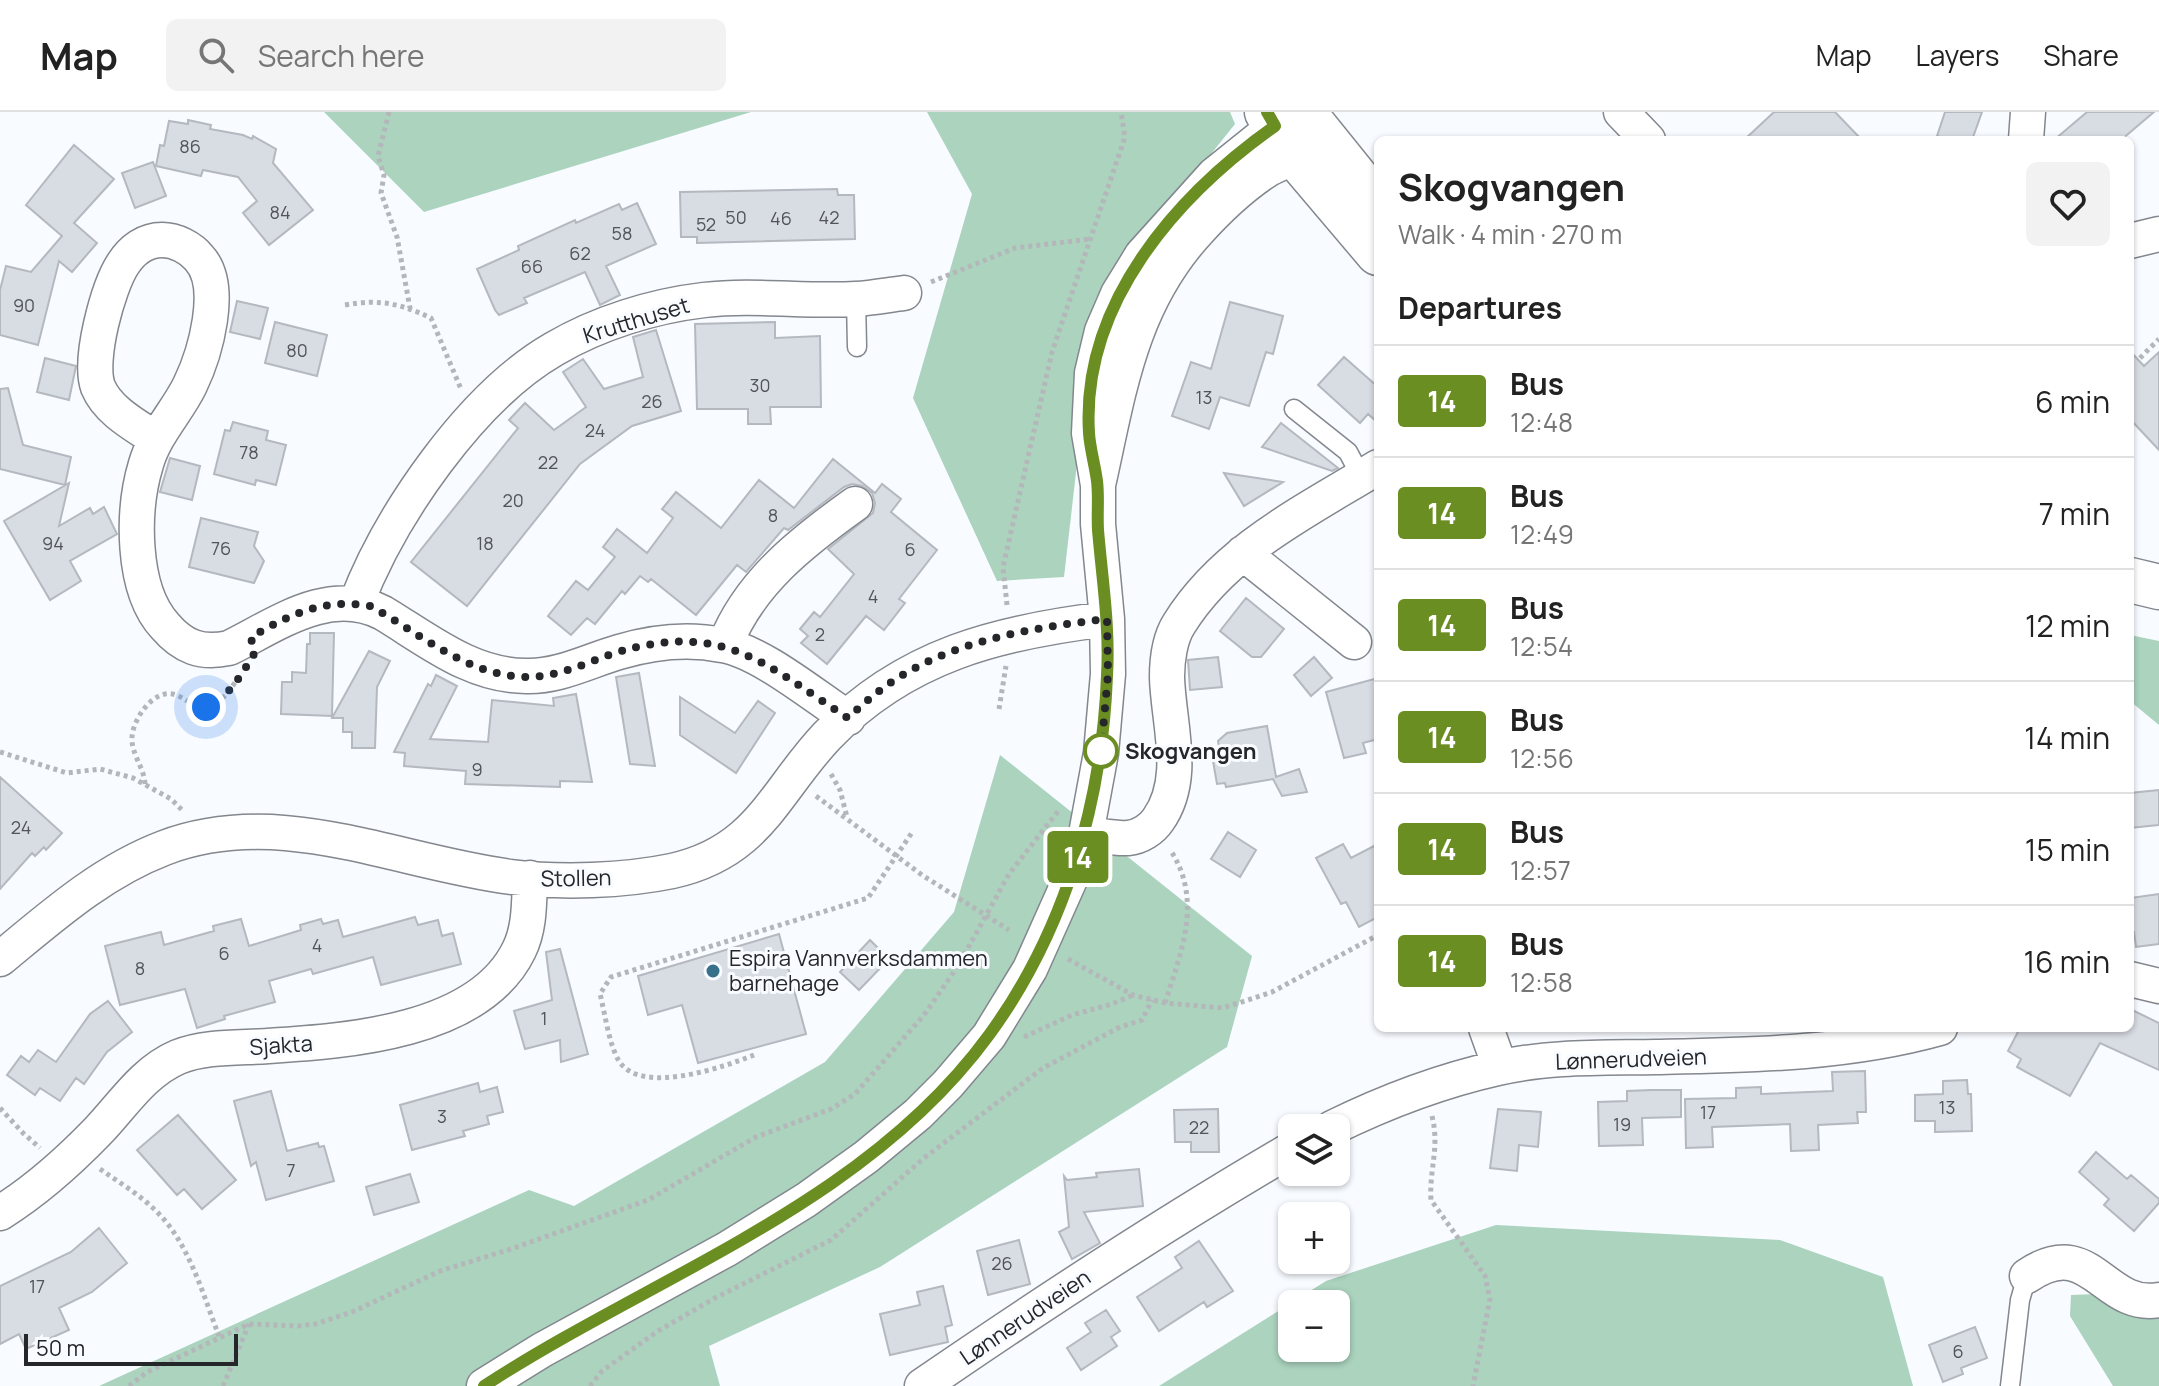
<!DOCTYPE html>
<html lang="en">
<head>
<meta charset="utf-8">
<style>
  :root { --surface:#fff; --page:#f2f2f2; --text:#222; --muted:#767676; --line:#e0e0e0 }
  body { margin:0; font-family:Manrope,sans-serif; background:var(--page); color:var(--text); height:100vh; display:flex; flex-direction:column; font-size:30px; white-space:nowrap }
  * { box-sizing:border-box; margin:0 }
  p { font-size:26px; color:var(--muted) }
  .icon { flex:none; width:44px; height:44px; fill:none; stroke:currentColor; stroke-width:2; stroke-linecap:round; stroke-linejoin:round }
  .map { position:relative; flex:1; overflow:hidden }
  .side { position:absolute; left:1374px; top:24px; width:760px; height:896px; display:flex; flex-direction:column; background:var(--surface); border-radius:12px; box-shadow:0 2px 6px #0004 }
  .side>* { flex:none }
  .badge { padding:0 16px; border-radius:6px; font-size:28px; line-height:52px }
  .fabs { position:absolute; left:1278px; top:1002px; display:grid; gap:16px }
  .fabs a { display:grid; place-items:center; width:72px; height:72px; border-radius:12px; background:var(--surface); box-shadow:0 2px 6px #0004; font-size:40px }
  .scale { position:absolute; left:24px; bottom:20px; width:214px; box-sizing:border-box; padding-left:8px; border:4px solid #242629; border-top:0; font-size:22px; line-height:28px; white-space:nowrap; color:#242629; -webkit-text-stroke:6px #f8fbff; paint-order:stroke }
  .you { position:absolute; width:40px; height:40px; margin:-20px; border:6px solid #fff; border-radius:50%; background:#1a73e8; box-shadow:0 0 0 12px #1a73e833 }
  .map>.badge { position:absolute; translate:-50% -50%; box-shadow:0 0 0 4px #fff }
  h2 { padding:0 24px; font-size:30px; line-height:72px }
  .round { display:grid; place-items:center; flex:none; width:84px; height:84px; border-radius:12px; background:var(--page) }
  .head { display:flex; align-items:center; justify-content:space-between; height:136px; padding:0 24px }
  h1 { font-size:38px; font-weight:700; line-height:60px }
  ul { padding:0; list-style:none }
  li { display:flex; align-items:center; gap:24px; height:112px; padding:0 24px; border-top:2px solid var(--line) }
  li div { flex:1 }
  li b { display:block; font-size:30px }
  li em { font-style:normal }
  li .badge { min-width:88px; font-weight:700; text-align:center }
  header { display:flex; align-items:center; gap:48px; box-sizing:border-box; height:112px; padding:0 40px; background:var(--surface); border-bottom:2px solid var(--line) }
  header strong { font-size:38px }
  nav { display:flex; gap:44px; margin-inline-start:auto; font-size:28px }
  .search { width:560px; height:72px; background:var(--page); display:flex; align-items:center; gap:20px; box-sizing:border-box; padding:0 28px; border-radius:12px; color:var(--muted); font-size:30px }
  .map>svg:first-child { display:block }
  .forest { fill:#abd3be; fill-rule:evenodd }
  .building { fill:#d8dce3; stroke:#b4b8bf; stroke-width:2 }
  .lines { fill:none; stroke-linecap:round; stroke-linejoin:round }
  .service-casing { stroke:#83878e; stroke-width:21 }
  .minor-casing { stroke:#83878e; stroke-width:37 }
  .secondary-casing { stroke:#83878e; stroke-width:47 }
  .path { stroke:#b4b7ba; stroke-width:5; stroke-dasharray:4 4; stroke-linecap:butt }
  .service { stroke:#fff; stroke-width:18 }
  .minor { stroke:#fff; stroke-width:34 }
  .secondary { stroke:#fff; stroke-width:44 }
  .line-casing { stroke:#fff; stroke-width:18 }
  .line { stroke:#6b8e23; stroke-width:12 }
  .walk { stroke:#242629; stroke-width:8; stroke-dasharray:0 14.4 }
  .stop-dot { fill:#fff; stroke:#6b8e23; stroke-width:4 }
  .poi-dot { fill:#367089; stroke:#f8fbff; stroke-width:3 }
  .labels { text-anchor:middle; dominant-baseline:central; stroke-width:6; stroke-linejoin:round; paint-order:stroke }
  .number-label { font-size:18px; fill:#515458 }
  .street-label { font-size:22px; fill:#242629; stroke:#f8fbff }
  .stop-label { font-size:22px; font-weight:bold; fill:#242629; stroke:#f8fbff; text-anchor:start }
  .poi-label { font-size:22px; fill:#242629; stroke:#f8fbff; text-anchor:start }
</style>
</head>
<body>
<header>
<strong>Map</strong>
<div class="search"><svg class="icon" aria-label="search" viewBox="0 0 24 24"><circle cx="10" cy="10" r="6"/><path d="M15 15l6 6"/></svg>Search here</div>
<nav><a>Map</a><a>Layers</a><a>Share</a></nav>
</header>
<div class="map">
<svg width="2159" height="1274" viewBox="0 0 2159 1274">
  <rect width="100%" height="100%" fill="#f8fbff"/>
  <path class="forest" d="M324,0H751L424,100Z
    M927,0H1230L1235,12L1096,186L1064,465L997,469L913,286L972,82Z
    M2130,523L2159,529V613L2130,589Z
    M1000,643L1252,844L1227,935L880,1155L709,1234L720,1274H99L529,1078L574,1094L825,950L954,800Z
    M1496,1113L1780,1128L1883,1165L1913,1274H1159L1326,1169ZM1336,1192V1236H1292V1192Z
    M2097,1182L2159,1200V1274H2113L2070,1204L2071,1183Z"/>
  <path class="building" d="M1774,0H1835L1862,28H1744Z
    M1945,0H1982L1972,28H1950L1937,24Z
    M2087,0H2154L2121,28H2054Z
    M188,8L211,13L210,17L243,23L252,27L253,24L276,37L273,51L313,98L269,133L243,101L257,89L238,65L203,58L201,64L156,54L160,33L164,34L169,9L188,12Z
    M74,33L114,67L74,111L97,131L72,160L59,149L38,233L0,223V178L6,154L31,160L62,124L26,93Z
    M153,50L166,84L135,96L122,61Z
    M837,77L838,83H854L855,127L697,131V125H681L680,80Z
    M637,91L656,132L606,154L620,183L600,193L585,160L524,186L527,191L499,203L495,198L477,157L519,138L518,134L575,108L576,111L619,92L622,98Z
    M237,189L268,196L260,227L230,220Z
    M1230,190L1283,204L1273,242L1266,240L1249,294L1220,285L1209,317L1172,304L1191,250L1211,257Z
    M275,210L327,223L317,264L265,251Z
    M775,210V226L820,224L821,295H770L771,312H748V297H697L695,212Z
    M656,218L681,299L632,314L580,352L467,494L411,450L518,316L509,308L525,291L554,318L586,295L563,260L583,247L604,277L643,265L633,225Z
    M2130,239L2144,254L2159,240V338L2130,307Z
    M1344,245L1378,275V311L1368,302L1360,311L1318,273Z
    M45,246L76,254L69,288L37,280Z
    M8,276L23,333L71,345L65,373L0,357V277Z
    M233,310L268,319L266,328L286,333L276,373L256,368L255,373L214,362L225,318L230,319Z
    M1281,311L1338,356L1332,359L1262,335Z
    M170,346L200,354L192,388L160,380Z
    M833,347L875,381L882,372L901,387L891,400L937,438L899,487L905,491L884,518L866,504L827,552L801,531L808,524L800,517L814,500L820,505L854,462L828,437L873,401L875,391L872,381L862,374L852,372L844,375L788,418L784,416L746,460L737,453L696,503L651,467L648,470L640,464L625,482L622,479L595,512L587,506L571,523L548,504L576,469L588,478L615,445L603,435L617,417L647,441L673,406L662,397L676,380L721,416L759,368L794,396Z
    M1224,361L1283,370L1244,394Z
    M69,371L59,414L90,396L93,402L104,395L117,422L70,449L81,469L50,488L4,409Z
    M201,406L258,420L254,434L264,449L254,471L189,455Z
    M1246,486L1284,517L1261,545H1252L1220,519Z
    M310,521H334L332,604L281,602L282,570H292V560L306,561L307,532H310Z
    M369,539L390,549L377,575L375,636H352V620H343V606H332Z
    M1218,545L1222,575L1190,578L1188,548Z
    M1314,545L1332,566L1311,584L1294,563Z
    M639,561L655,654L630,652L616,565Z
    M436,563L457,574L430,627L488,630L492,588L554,594L553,586L576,582L592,670L560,669V675L465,672L466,659L404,654L405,641L394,640L428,572L431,574Z
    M1378,566V627L1363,631L1366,641L1344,646L1326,580Z
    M680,585L735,621L758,589L775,601L736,661L680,623Z
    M1267,614L1276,665L1299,657L1307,680L1282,684L1273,667L1226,675L1225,671L1217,672L1213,649L1221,648L1218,629L1227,621Z
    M0,665L62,721L46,738L44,735L35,744L32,741L0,777Z
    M2159,678V713L2130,716V681Z
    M1228,720L1256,738L1240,765L1211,747Z
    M1343,732L1351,746L1378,732V805L1359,815L1346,790L1341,792L1316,746Z
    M2159,782V832L2136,835L2134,820H2130V786Z
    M415,805L418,813L438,808L442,824L453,821L461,852L381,873L373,845L313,862L311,857L269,869L275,890L224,904L225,907L197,916L185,877L120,893L105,834L161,820L164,833L214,819L213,814L241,807L249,834L301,818L300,813L321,807L323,812L338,808L343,825Z
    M779,822L806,922L698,951L682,893L648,903L638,864Z
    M870,828L889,847L859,878L840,860Z
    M560,837L588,942L561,950L560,928L525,937L514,899L552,888L546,840Z
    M108,889L132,920L107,940L84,972L76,966L60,989L40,976L35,983L7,963L21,944L29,950L38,938L56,950L90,902Z
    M2130,897L2159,911V958L2100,931L2070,984L2017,955L2021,947L2008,939L2020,916H2130Z
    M1865,959L1866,1000H1857L1858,1011L1818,1013L1819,1038L1791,1039L1790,1012L1712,1015L1713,1035L1686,1036L1685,987L1736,986V976L1761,975V982L1833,979L1832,960Z
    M1967,968L1968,982H1971L1972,1019L1935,1020V1009H1915V983L1943,982V969Z
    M478,971L480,980L497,975L503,1000L487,1004L489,1012L463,1019L465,1024L412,1038L400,993Z
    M1651,978H1681V1005L1642,1006L1643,1033L1599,1034L1598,990L1627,989V979Z
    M271,979L287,1039L318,1031L319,1035L324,1034L334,1069L266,1088L256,1050L251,1054L234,989Z
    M1218,997L1219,1040H1191V1030H1175L1174,998Z
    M1498,997L1541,1000L1538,1035L1519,1033L1517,1059L1490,1056Z
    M178,1003L236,1068L202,1097L184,1077L177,1083L137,1038Z
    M2096,1040L2127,1067L2131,1063L2159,1087V1091L2134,1119L2104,1093L2109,1087L2079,1060Z
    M1139,1057L1143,1094L1084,1100L1100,1131L1072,1147L1059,1120L1069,1115L1064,1064L1067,1068L1097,1065L1096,1061Z
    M410,1062L419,1090L374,1103L366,1075Z
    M99,1116L127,1151L92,1180L59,1196L69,1218L26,1237L19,1222L0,1232V1174L71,1140Z
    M1019,1128L1030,1172L988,1183L977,1139Z
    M1199,1129L1233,1179L1207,1195L1204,1190L1159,1219L1137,1185L1182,1156L1175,1145Z
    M943,1174L952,1213L945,1215L948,1230L890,1243L880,1202L920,1193L917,1180Z
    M1106,1198L1120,1219L1111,1225L1117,1234L1081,1258L1067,1236L1091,1220L1085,1211Z
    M1975,1215L1987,1246L1961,1256L1963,1262L1943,1270L1929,1233Z"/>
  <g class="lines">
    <defs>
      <path id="service" d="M856,187L857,235
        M1294,297L1348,340L1356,355L1353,370
        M2010,1274L2020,1188L2027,1164"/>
      <path id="minor" d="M1621,0L1648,28
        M2026,28L2028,0
        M2130,129L2159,122
        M156,327C135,313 108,299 98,275C88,248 108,175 123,152C132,138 145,128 162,128C176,128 191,136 199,146C225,174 205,242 190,273C177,300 155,321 146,352C132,398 131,477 165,514C183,535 201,542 229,536C276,513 329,473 383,501C428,528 471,564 526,564C559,565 588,549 619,540C653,530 687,526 722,533C760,539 814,584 848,606
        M1243,441L1354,530
        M356,492C390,403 471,285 554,237C598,211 653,194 704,188C754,182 805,190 856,187C872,186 888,183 904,181
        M725,533C749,471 802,430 855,392
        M1086,722C1099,723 1115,727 1128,726C1140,725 1152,717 1158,708C1188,666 1168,611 1167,565C1167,548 1170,526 1179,512C1225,438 1306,399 1378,355
        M0,847C51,805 101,760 164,736C280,692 395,750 511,765C561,771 624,769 672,759C759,740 774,680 827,624C905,543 999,520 1107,507
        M2130,867L2159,874
        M1486,916L1500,955
        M1332,1016C1385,990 1440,969 1498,956C1549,944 1604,946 1656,945C1751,943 1847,942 1940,916
        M0,1101C37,1078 68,1050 98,1019C123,993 143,960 178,945C205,934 240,936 268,934C348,929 479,920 519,838C530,816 529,790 530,766
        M2027,1164C2091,1120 2103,1198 2159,1188
        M484,1274L542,1238L727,1137L806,1088L866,1045L918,1002L948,972L989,924L1030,857L1072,763L1086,722L1101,641L1108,562L1107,507L1098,412V373L1089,321L1092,261L1102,219L1118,182L1142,143L1214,63L1275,14L1308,10C1304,19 1301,36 1294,43C1287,50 1275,53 1267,58C1241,75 1218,97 1198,119C1130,193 1119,279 1098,373
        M922,1274C1043,1191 1165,1111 1292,1037"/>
      <path id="secondary" d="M1267,0L1295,43L1378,141
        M1303,0L1378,93
        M2130,468L2159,475"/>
    </defs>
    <use href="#service" class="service-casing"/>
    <use href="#minor" class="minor-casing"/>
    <use href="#secondary" class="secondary-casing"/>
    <path class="path" d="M389,0L378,44L384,63L381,81L397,125L410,196
      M931,170L1015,136L1090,127
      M345,193C379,187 399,191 431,206L461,277
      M2140,246L2159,227
      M1007,493L1003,455L1052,240L1125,25L1121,0
      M999,597L1006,554
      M0,640L67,661L100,657L133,666L171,687L183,699
      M831,662L840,678L847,705
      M145,672C144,655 131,642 132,625C133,607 154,575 176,583C189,588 194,597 210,593C224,589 232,575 240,563
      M816,684L922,763L1009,818
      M1068,847L1133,883L1165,891L1223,896L1272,880L1378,823
      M1165,891C1181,840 1203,789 1171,739
      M1024,925L1072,903L1112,892L1133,883
      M754,943C724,955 641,984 619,949C609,933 605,901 600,882L611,865L868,786L913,719
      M0,996L23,1021L40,1036
      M1432,1004C1440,1036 1429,1057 1431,1088L1485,1164L1490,1187L1473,1274
      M100,1057C120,1071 142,1084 159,1102C190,1134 203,1183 219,1224
      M129,1274L147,1260L249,1212L298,1214L315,1212L352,1200L440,1159L511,1137L648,1088L756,1025L831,997L855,982L924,903L958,854L1009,762L1059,698
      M223,1274L249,1212
      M590,1274L602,1259L658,1219L715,1186L831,1128L924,1046L1043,956L1120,915L1142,908L1152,888"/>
    <use href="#service" class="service"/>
    <use href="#minor" class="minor"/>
    <use href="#secondary" class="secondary"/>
  </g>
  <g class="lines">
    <defs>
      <path id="line" d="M484,1274C654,1163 865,1093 989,923C1065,819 1102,691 1107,564C1110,515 1102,466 1098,418C1097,401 1099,385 1097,369C1095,353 1090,337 1089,321C1081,192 1176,84 1275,14L1267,0"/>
    </defs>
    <use href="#line" class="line-casing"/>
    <use href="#line" class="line"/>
    <path class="walk" d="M206,595C229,586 241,563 254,542L251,525C291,502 323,486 370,494C420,521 464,562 524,565C558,566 587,550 618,540C723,509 765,552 848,606C866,589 885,573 906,561C967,526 1038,515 1107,507L1108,562L1101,641V639"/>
  </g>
  <circle class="stop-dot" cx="1101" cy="639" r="16"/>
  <circle class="poi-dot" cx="713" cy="859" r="8"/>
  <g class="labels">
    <g class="number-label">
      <text x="190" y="34">86</text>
      <text x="280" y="100">84</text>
      <text x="736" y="105">50</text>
      <text x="829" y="105">42</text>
      <text x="781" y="106">46</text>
      <text x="706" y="112">52</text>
      <text x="622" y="121">58</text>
      <text x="580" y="141">62</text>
      <text x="532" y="154">66</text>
      <text x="24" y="193">90</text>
      <text x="297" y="238">80</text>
      <text x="760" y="273">30</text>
      <text x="1204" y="285">13</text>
      <text x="652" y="289">26</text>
      <text x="595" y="318">24</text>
      <text x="249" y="340">78</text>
      <text x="548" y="350">22</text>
      <text x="513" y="388">20</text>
      <text x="773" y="403">8</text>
      <text x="53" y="431">94</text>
      <text x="485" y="431">18</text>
      <text x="221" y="436">76</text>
      <text x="910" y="437">6</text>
      <text x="873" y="484">4</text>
      <text x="820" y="522">2</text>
      <text x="477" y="657">9</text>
      <text x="21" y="715">24</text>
      <text x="317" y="833">4</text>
      <text x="224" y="841">6</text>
      <text x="140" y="856">8</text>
      <text x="544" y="906">1</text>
      <text x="1947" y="995">13</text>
      <text x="1708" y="1000">17</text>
      <text x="442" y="1004">3</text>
      <text x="1622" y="1012">19</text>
      <text x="1199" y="1015">22</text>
      <text x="291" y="1058">7</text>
      <text x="1002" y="1151">26</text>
      <text x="37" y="1174">17</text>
      <text x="1958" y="1239">6</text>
    </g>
    <g class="street-label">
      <text transform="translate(636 208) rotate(-17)">Krutthuset</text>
      <text transform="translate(576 766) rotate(-1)">Stollen</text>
      <text transform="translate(281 933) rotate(-4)">Sjakta</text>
      <text transform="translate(1631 947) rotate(-2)">Lønnerudveien</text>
      <text transform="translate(1025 1205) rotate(-34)">Lønnerudveien</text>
    </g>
    <g class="stop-label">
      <text x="1125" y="639">Skogvangen</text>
    </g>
    <g class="poi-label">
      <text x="729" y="846">Espira Vannverksdammen<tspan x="729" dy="25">barnehage</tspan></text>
    </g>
  </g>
</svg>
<div class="fabs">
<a><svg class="icon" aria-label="layers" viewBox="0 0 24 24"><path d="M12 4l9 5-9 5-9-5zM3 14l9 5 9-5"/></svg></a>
<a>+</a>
<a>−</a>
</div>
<div class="scale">50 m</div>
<div class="you" style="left:206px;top:595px"></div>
<b class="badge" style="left:1078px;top:745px;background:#6b8e23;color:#fff">14</b>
<section class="side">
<div class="head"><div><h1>Skogvangen</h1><p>Walk · 4 min · 270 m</p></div><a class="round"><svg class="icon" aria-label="heart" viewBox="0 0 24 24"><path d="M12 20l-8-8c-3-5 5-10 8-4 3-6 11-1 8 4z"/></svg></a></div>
<h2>Departures</h2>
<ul>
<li><span class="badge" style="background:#6b8e23;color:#fff">14</span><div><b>Bus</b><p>12:48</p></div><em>6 min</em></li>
<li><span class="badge" style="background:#6b8e23;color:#fff">14</span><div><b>Bus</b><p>12:49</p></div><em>7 min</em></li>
<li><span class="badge" style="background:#6b8e23;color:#fff">14</span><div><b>Bus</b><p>12:54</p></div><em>12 min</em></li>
<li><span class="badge" style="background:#6b8e23;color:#fff">14</span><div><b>Bus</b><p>12:56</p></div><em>14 min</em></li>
<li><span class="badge" style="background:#6b8e23;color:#fff">14</span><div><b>Bus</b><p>12:57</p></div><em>15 min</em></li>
<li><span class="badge" style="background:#6b8e23;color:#fff">14</span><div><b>Bus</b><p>12:58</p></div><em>16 min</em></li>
</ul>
</section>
</div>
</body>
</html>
